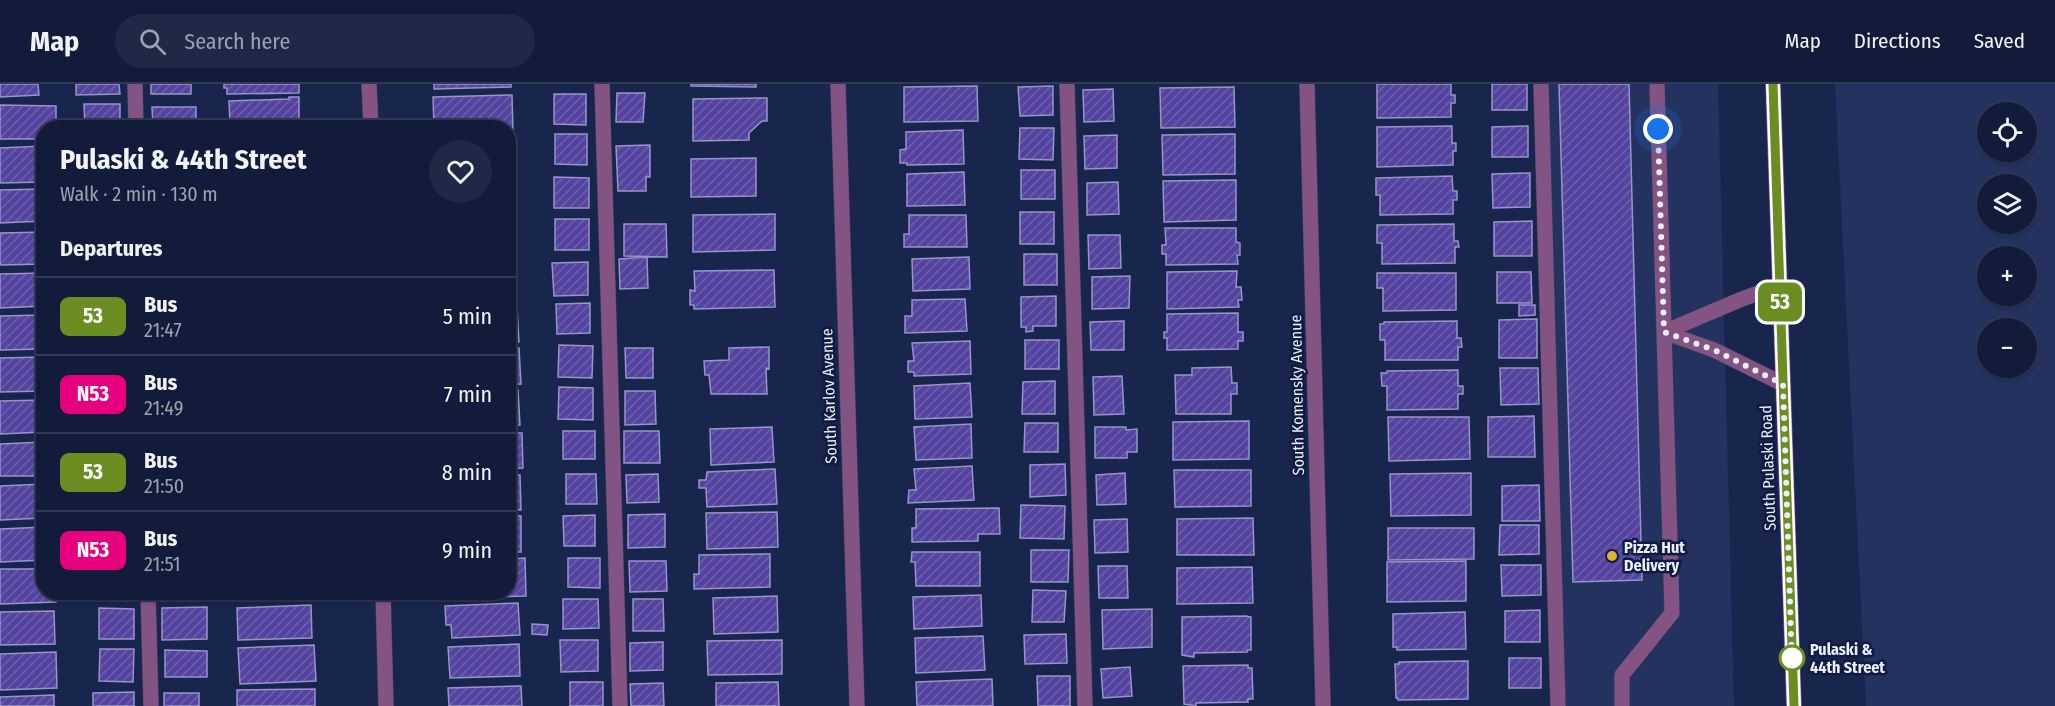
<!DOCTYPE html>
<html lang="en">
<head>
<meta charset="utf-8">
<style>
  :root { --surface:#121c3a; --page:#1f2945; --text:#f1f3f6; --muted:#9ca1af; --line:#313a54 }
  body { margin:0; font-family:"Fira Sans Condensed",sans-serif; background:var(--page); color:var(--text); height:100vh; display:flex; flex-direction:column; font-size:22px; white-space:nowrap }
  * { box-sizing:border-box; margin:0 }
  p { font-size:20px; color:var(--muted) }
  .icon { flex:none; width:33px; height:33px; fill:none; stroke:currentColor; stroke-width:2; stroke-linecap:round; stroke-linejoin:round }
  .map { position:relative; flex:1; overflow:hidden }
  .details { position:absolute; left:36px; top:36px; width:480px; height:480px; display:flex; flex-direction:column; background:var(--surface); border-radius:24px; box-shadow:0 2px 4px #0004,0 0 0 2px var(--line) }
  .details>* { flex:none }
  .badge { padding:0 12px; border-radius:9px; font-size:21px; line-height:39px }
  .controls { position:absolute; left:1977px; top:18px; display:grid; gap:12px }
  .controls a { display:grid; place-items:center; width:60px; height:60px; border-radius:50%; background:var(--surface); box-shadow:0 2px 4px #0004,0 0 0 2px var(--line); font-size:30px }
  .you { position:absolute; width:30px; height:30px; margin:-15px; border:4px solid #fff; border-radius:50%; background:#1a73e8; box-shadow:0 0 0 9px #1a73e833 }
  .map>.badge { position:absolute; translate:-50% -50%; box-shadow:0 0 0 3px #fff }
  h2 { padding:0 24px; font-size:22px; line-height:54px }
  .round { display:grid; place-items:center; flex:none; width:63px; height:63px; border-radius:32px; background:var(--page) }
  .headline { display:flex; align-items:center; justify-content:space-between; height:102px; padding:0 24px }
  h1 { font-size:28px; font-weight:700; line-height:45px }
  ul { padding:0; list-style:none }
  li { display:flex; align-items:center; gap:18px; height:78px; padding:0 24px; border-top:2px solid var(--line) }
  li div { flex:1 }
  li b { display:block; font-size:22px }
  li em { font-style:normal }
  li .badge { min-width:66px; font-weight:700; text-align:center }
  header { display:flex; align-items:center; gap:36px; box-sizing:border-box; height:84px; padding:0 30px; background:var(--surface); border-bottom:2px solid var(--line) }
  header strong { font-size:28px }
  nav { display:flex; gap:33px; margin-inline-start:auto; font-size:21px }
  .search { width:420px; height:54px; background:var(--page); display:flex; align-items:center; gap:15px; box-sizing:border-box; padding:0 21px; border-radius:33px; color:var(--muted); font-size:22px }
  .map>svg:first-child { display:block }
  .built { fill:#23325e; fill-rule:evenodd }
  .building { fill:url(#building-hatch); stroke:#9794c7; stroke-width:1.5 }
  .lines { fill:none; stroke-linecap:round; stroke-linejoin:round }
  .lane-casing { stroke:#364165; stroke-width:16 }
  .street-casing { stroke:#364165; stroke-width:16 }
  .secondary-casing { stroke:#364165; stroke-width:16 }
  .lane { stroke:#835382; stroke-width:15 }
  .street { stroke:#835382; stroke-width:15 }
  .secondary { stroke:#b669b5; stroke-width:15 }
  .line-casing { stroke:#fff; stroke-width:14 }
  .line { stroke:#6b8e23; stroke-width:9 }
  .walk { stroke:#ebeffa; stroke-width:6; stroke-dasharray:0 10.8 }
  .poi-dot { fill:#deb133; stroke:#0f1b41; stroke-width:2 }
  .stop-dot { fill:#fff; stroke:#6b8e23; stroke-width:3 }
  .labels { text-anchor:middle; dominant-baseline:central; stroke-width:5; stroke-linejoin:round; paint-order:stroke }
  .street-label { font-size:16px; fill:#ebeffa; stroke:#0f1b41 }
  .poi-label { font-size:16px; font-weight:bold; fill:#ebeffa; stroke:#0f1b41; text-anchor:start }
  .stop-label { font-size:16px; font-weight:bold; fill:#ebeffa; stroke:#0f1b41; text-anchor:start }
</style>
</head>
<body>
<header>
<strong>Map</strong>
<div class="search"><svg class="icon" aria-label="search" viewBox="0 0 24 24"><circle cx="10" cy="10" r="6"/><path d="M15 15l6 6"/></svg>Search here</div>
<nav><a>Map</a><a>Directions</a><a>Saved</a></nav>
</header>
<div class="map">
<svg width="2055" height="622" viewBox="0 0 2055 622">
  <defs>
    <pattern id="building-hatch" width="6" height="6" patternUnits="userSpaceOnUse" patternTransform="scale(1.5)"><rect width="6" height="6" fill="#5444a0"/><path d="M-1 1l2-2M0 6l6-6M5 7l2-2" fill="none" stroke="#6d5fae"/></pattern>
  </defs>
  <rect width="100%" height="100%" fill="#18254d"/>
  <path class="built" d="M1541,0H1718L1734,622H1558Z
    M1835,0H2055V622H1866ZM1988,28H2026V68H1988ZM1988,100H2026V140H1988ZM1988,172H2026V212H1988ZM1988,244H2026V284H1988Z"/>
  <path class="building" d="M0,0H38L39,11L0,13Z
    M76,0H119L120,10L76,11Z
    M151,0H191V10H151Z
    M224,0H299V9L227,10V4H224Z
    M434,0H511V3L434,5Z
    M691,0H756V3L691,2Z
    M1377,0H1451V11H1455V19H1451V33L1377,34Z
    M1492,0H1527V26H1492Z
    M1559,0H1629L1642,496L1573,498Z
    M977,2L978,37L904,38V3Z
    M1053,2V31L1020,32L1018,3Z
    M1234,3L1235,43L1161,44L1160,4Z
    M1113,5L1114,37L1084,38L1083,6Z
    M617,9H645L643,38H616Z
    M554,10H586V41L554,40Z
    M512,11L513,47H508V44H434L433,13Z
    M289,13H299V44H225V39H230L229,17L289,15Z
    M767,14V37H762L749,49V56L693,57V15Z
    M84,20H120V44H85Z
    M0,21L56,22V44H44V55H0Z
    M152,23H196V44H153Z
    M1452,42V59H1456V67H1453V81L1377,83V43Z
    M1528,42V73H1492V43Z
    M1020,44H1054L1053,76L1019,75Z
    M963,46L964,80L907,81V79H900V66L906,65V48Z
    M555,50H587V81L555,80Z
    M1235,50V90L1163,91L1162,51Z
    M1117,51V84L1085,85L1084,52Z
    M508,52H513L514,88H508Z
    M650,61V93H646V107H618L616,62Z
    M44,62V98L0,99V64Z
    M756,74V112L691,113V75Z
    M1021,86H1055V115H1021Z
    M964,88L965,121L907,122V90Z
    M1530,89V123L1493,124L1492,90Z
    M1452,92L1453,107H1457V116H1453V130L1380,131V111H1376V94Z
    M554,93L589,94V124H554Z
    M508,96H513V131L508,132Z
    M1236,96V136L1164,138L1163,97Z
    M1118,98L1119,130L1087,131V99Z
    M42,105L43,137L0,139V106Z
    M1020,128H1054V160H1020Z
    M775,130V166L693,168V131Z
    M909,131H966L967,163H904V150H909Z
    M555,135H589V166H555Z
    M1532,137V172H1494V138Z
    M508,138H513L514,171L508,172Z
    M624,140H666L667,173L624,172Z
    M1454,140V157H1458L1459,163H1455V179L1382,180V159H1377V141Z
    M1165,144H1236V158L1240,159V171H1237L1238,180L1166,181V170H1162V161H1166Z
    M44,148V180L0,181V149Z
    M1088,151H1120L1121,184L1089,185Z
    M1024,170H1057V201H1024Z
    M647,173L648,204L620,205L619,175Z
    M969,173L970,205L913,207L912,175Z
    M588,178V211L554,212L552,179Z
    M508,179H515L516,215H508Z
    M774,186L775,223L694,225V221H690V206L695,207L694,187Z
    M1237,187L1236,203H1241L1242,216H1238L1239,223L1167,225V188Z
    M1497,188H1531L1532,219H1497Z
    M44,189V222L0,224V190Z
    M1377,189H1456V226L1383,227V204H1377Z
    M1130,192L1129,224L1092,225V193Z
    M1056,212V242H1033V247L1026,248V243H1021V213Z
    M965,215L967,247L905,249V232H912V216Z
    M590,219V249L557,250L556,220Z
    M1519,221H1535V231L1519,232Z
    M517,222L519,258H508V223Z
    M1238,229V248H1243V257H1238V265L1167,266V254H1164V248H1167V230Z
    M44,231V265L0,266V232Z
    M1537,235V274H1499V236Z
    M1124,237V266H1091L1090,238Z
    M1457,237V254H1461L1462,263H1458V276H1385V256H1380V240H1384V238Z
    M1025,256H1059V285H1025Z
    M970,257L971,290L914,292V288H908V277H914L912,259Z
    M559,261L593,262L592,294L558,293Z
    M769,263V285L766,284L767,310H711L709,291H705L704,277L729,276V264Z
    M519,264L521,300L508,301V265Z
    M625,264H653V294H626Z
    M44,273V307L0,308V274Z
    M1231,283L1232,299H1237V310H1231V330H1176L1175,291H1192V284Z
    M1500,284H1538L1539,320L1501,321Z
    M1458,286V302H1463V310H1458V325L1387,326V302H1382L1381,289H1387V287Z
    M1122,292L1124,330L1094,331L1093,293Z
    M1055,297V330H1022L1023,298Z
    M970,299L972,333L915,335L914,302Z
    M559,303L593,304V336L558,335Z
    M508,306H518L520,341L508,342Z
    M625,307H655L656,340L625,341Z
    M44,316V348L0,350V317Z
    M1534,332L1535,373H1488V333Z
    M1388,333H1469L1470,375L1389,377Z
    M1249,337V375L1173,376V338Z
    M1025,339H1058V368H1024Z
    M971,340L972,374L916,376L914,343Z
    M772,343L774,378L711,381L710,345Z
    M1095,343H1126V346L1137,345V368H1127V374H1095Z
    M563,347H595V375H563Z
    M624,347H659L660,379H624Z
    M508,349H522L523,384L508,385Z
    M44,358V392H0V360Z
    M1065,380L1066,411L1030,413V381Z
    M972,382L974,416L908,419L909,406H916L914,385Z
    M775,385L777,420L707,423L706,404H699V396H706L707,388Z
    M1174,386H1251V422L1175,423Z
    M1125,389L1126,420L1097,421L1096,391Z
    M1471,389V431L1391,432L1390,390Z
    M566,390H596L597,420H566Z
    M658,390L659,418L627,419L626,391Z
    M508,391H520L521,426H508Z
    M44,400V434L0,436V402Z
    M1539,401L1540,437H1502V402Z
    M1021,421L1065,422L1064,455L1020,454Z
    M999,424L1000,450H978V457L912,458V444H916V425Z
    M777,428L778,463L707,465L706,429Z
    M665,430V463L628,464V431Z
    M595,431V462H564L563,432Z
    M508,432H521V468H508Z
    M1253,434L1254,471H1177V435Z
    M1127,435L1128,468L1095,469L1094,436Z
    M1500,441H1539V470L1499,471Z
    M44,443V476L0,478V445Z
    M1388,444H1474V475L1388,476Z
    M1031,466H1069L1068,498H1031Z
    M912,468H980V502H916L915,478H911Z
    M770,470V503L694,505V490H699V471Z
    M525,474L526,512L444,514V508H508V475Z
    M568,474H600V504L568,503Z
    M629,477H666L667,507L630,508Z
    M1466,477V517L1387,518V478Z
    M1501,481H1541V511L1502,512Z
    M1098,482H1127L1128,514H1099Z
    M1252,483L1253,519L1177,520V484Z
    M0,485H44V508H56V518L0,520Z
    M1033,506L1066,507L1064,538H1032Z
    M88,508H133V516H88Z
    M160,508H205V514L160,515Z
    M237,508H313V514L237,516Z
    M981,511L982,542L914,545L913,513Z
    M777,512L778,548L714,550L713,514Z
    M563,515H598L599,544L563,545Z
    M633,515H663L664,547H633Z
    M518,519L520,551L452,554L451,541H446L445,522Z
    M311,521L312,554L238,556L237,524Z
    M207,523V555L162,556V524Z
    M99,524L134,525V555H99Z
    M1152,525V563L1103,565L1102,526Z
    M1540,526V558H1505V527Z
    M54,527L55,560L0,561V528Z
    M1465,528L1466,565L1397,566V563H1393V530Z
    M1246,532L1251,533V566H1247V568L1194,569V573L1182,571V533Z
    M532,540L548,541L547,551L532,550Z
    M1066,550L1067,579L1025,580L1024,551Z
    M983,552L985,586L916,589L915,554Z
    M560,556H598V587L561,588Z
    M782,556V590L708,591L707,557Z
    M663,558V586L630,587V559Z
    M519,560L520,592L450,594L448,563Z
    M314,561L316,597L240,600L238,564Z
    M100,565H134L133,598L99,597Z
    M165,566L207,567V593H165Z
    M56,568L57,604L0,606V570Z
    M1509,574H1541V604H1509Z
    M1468,577V615L1398,616V614H1396L1395,580H1399V578Z
    M1248,581V584H1252L1253,615H1248V618L1196,619V622L1184,620L1183,582Z
    M1130,583L1132,612L1103,614L1101,585Z
    M1037,592H1070V622H1038Z
    M992,595L993,622H917L916,598Z
    M570,598H603V622H570Z
    M778,598L779,622H716V599Z
    M663,599L664,622H631L630,600Z
    M521,602L522,622H449L448,604Z
    M315,605V622H237V606Z
    M134,608V622H93V609Z
    M164,609H199V622H164Z
    M54,611V622H0V613Z"/>
  <g class="lines">
    <defs>
      <path id="lane" d="M135,0L136,44
        M602,0L620,622
        M1067,0L1085,622
        M1541,0L1558,622
        M1780,201L1742,215L1664,248L1714,266L1783,300
        M148,508L151,622
        M1622,622V591L1672,529L1657,0"/>
      <path id="street" d="M369,0L371,44
        M838,0L857,622
        M1307,0L1323,622
        M383,508L386,622"/>
      <path id="secondary" d="M1773,0L1794,622"/>
    </defs>
    <use href="#lane" class="lane-casing"/>
    <use href="#street" class="street-casing"/>
    <use href="#secondary" class="secondary-casing"/>
    <use href="#lane" class="lane"/>
    <use href="#street" class="street"/>
    <use href="#secondary" class="secondary"/>
  </g>
  <g class="lines">
    <defs>
      <path id="line" d="M1773,0L1794,622"/>
    </defs>
    <use href="#line" class="line-casing"/>
    <use href="#line" class="line"/>
    <path class="walk" d="M1658,45L1664,248L1714,266L1783,300L1792,580V574"/>
  </g>
  <circle class="poi-dot" cx="1612" cy="472" r="6"/>
  <circle class="stop-dot" cx="1792" cy="574" r="12"/>
  <g class="labels">
    <g class="street-label">
      <text transform="translate(1297 311) rotate(-91)">South Komensky Avenue</text>
      <text transform="translate(829 312) rotate(-92)">South Karlov Avenue</text>
      <text transform="translate(1768 384) rotate(-92)">South Pulaski Road</text>
    </g>
    <g class="poi-label">
      <text x="1624" y="463">Pizza Hut<tspan x="1624" dy="18">Delivery</tspan></text>
    </g>
    <g class="stop-label">
      <text x="1810" y="565">Pulaski &amp;<tspan x="1810" dy="18">44th Street</tspan></text>
    </g>
  </g>
</svg>
<div class="controls">
<a><svg class="icon" aria-label="locate" viewBox="0 0 24 24"><circle cx="12" cy="12" r="6"/><path d="M12 2v4M12 18v4M2 12h4M18 12h4"/></svg></a>
<a><svg class="icon" aria-label="layers" viewBox="0 0 24 24"><path d="M12 4l9 5-9 5-9-5zM3 14l9 5 9-5"/></svg></a>
<a>+</a>
<a>−</a>
</div>
<div class="you" style="left:1658px;top:45px"></div>
<b class="badge" style="left:1780px;top:218px;background:#6b8e23;color:#fff">53</b>
<section class="details">
<div class="headline"><div><h1>Pulaski &amp; 44th Street</h1><p>Walk · 2 min · 130 m</p></div><a class="round"><svg class="icon" aria-label="heart" viewBox="0 0 24 24"><path d="M12 20l-8-8c-3-5 5-10 8-4 3-6 11-1 8 4z"/></svg></a></div>
<h2>Departures</h2>
<ul>
<li><span class="badge" style="background:#6b8e23;color:#fff">53</span><div><b>Bus</b><p>21:47</p></div><em>5 min</em></li>
<li><span class="badge" style="background:#e6007e;color:#fff">N53</span><div><b>Bus</b><p>21:49</p></div><em>7 min</em></li>
<li><span class="badge" style="background:#6b8e23;color:#fff">53</span><div><b>Bus</b><p>21:50</p></div><em>8 min</em></li>
<li><span class="badge" style="background:#e6007e;color:#fff">N53</span><div><b>Bus</b><p>21:51</p></div><em>9 min</em></li>
</ul>
</section>
</div>
</body>
</html>
